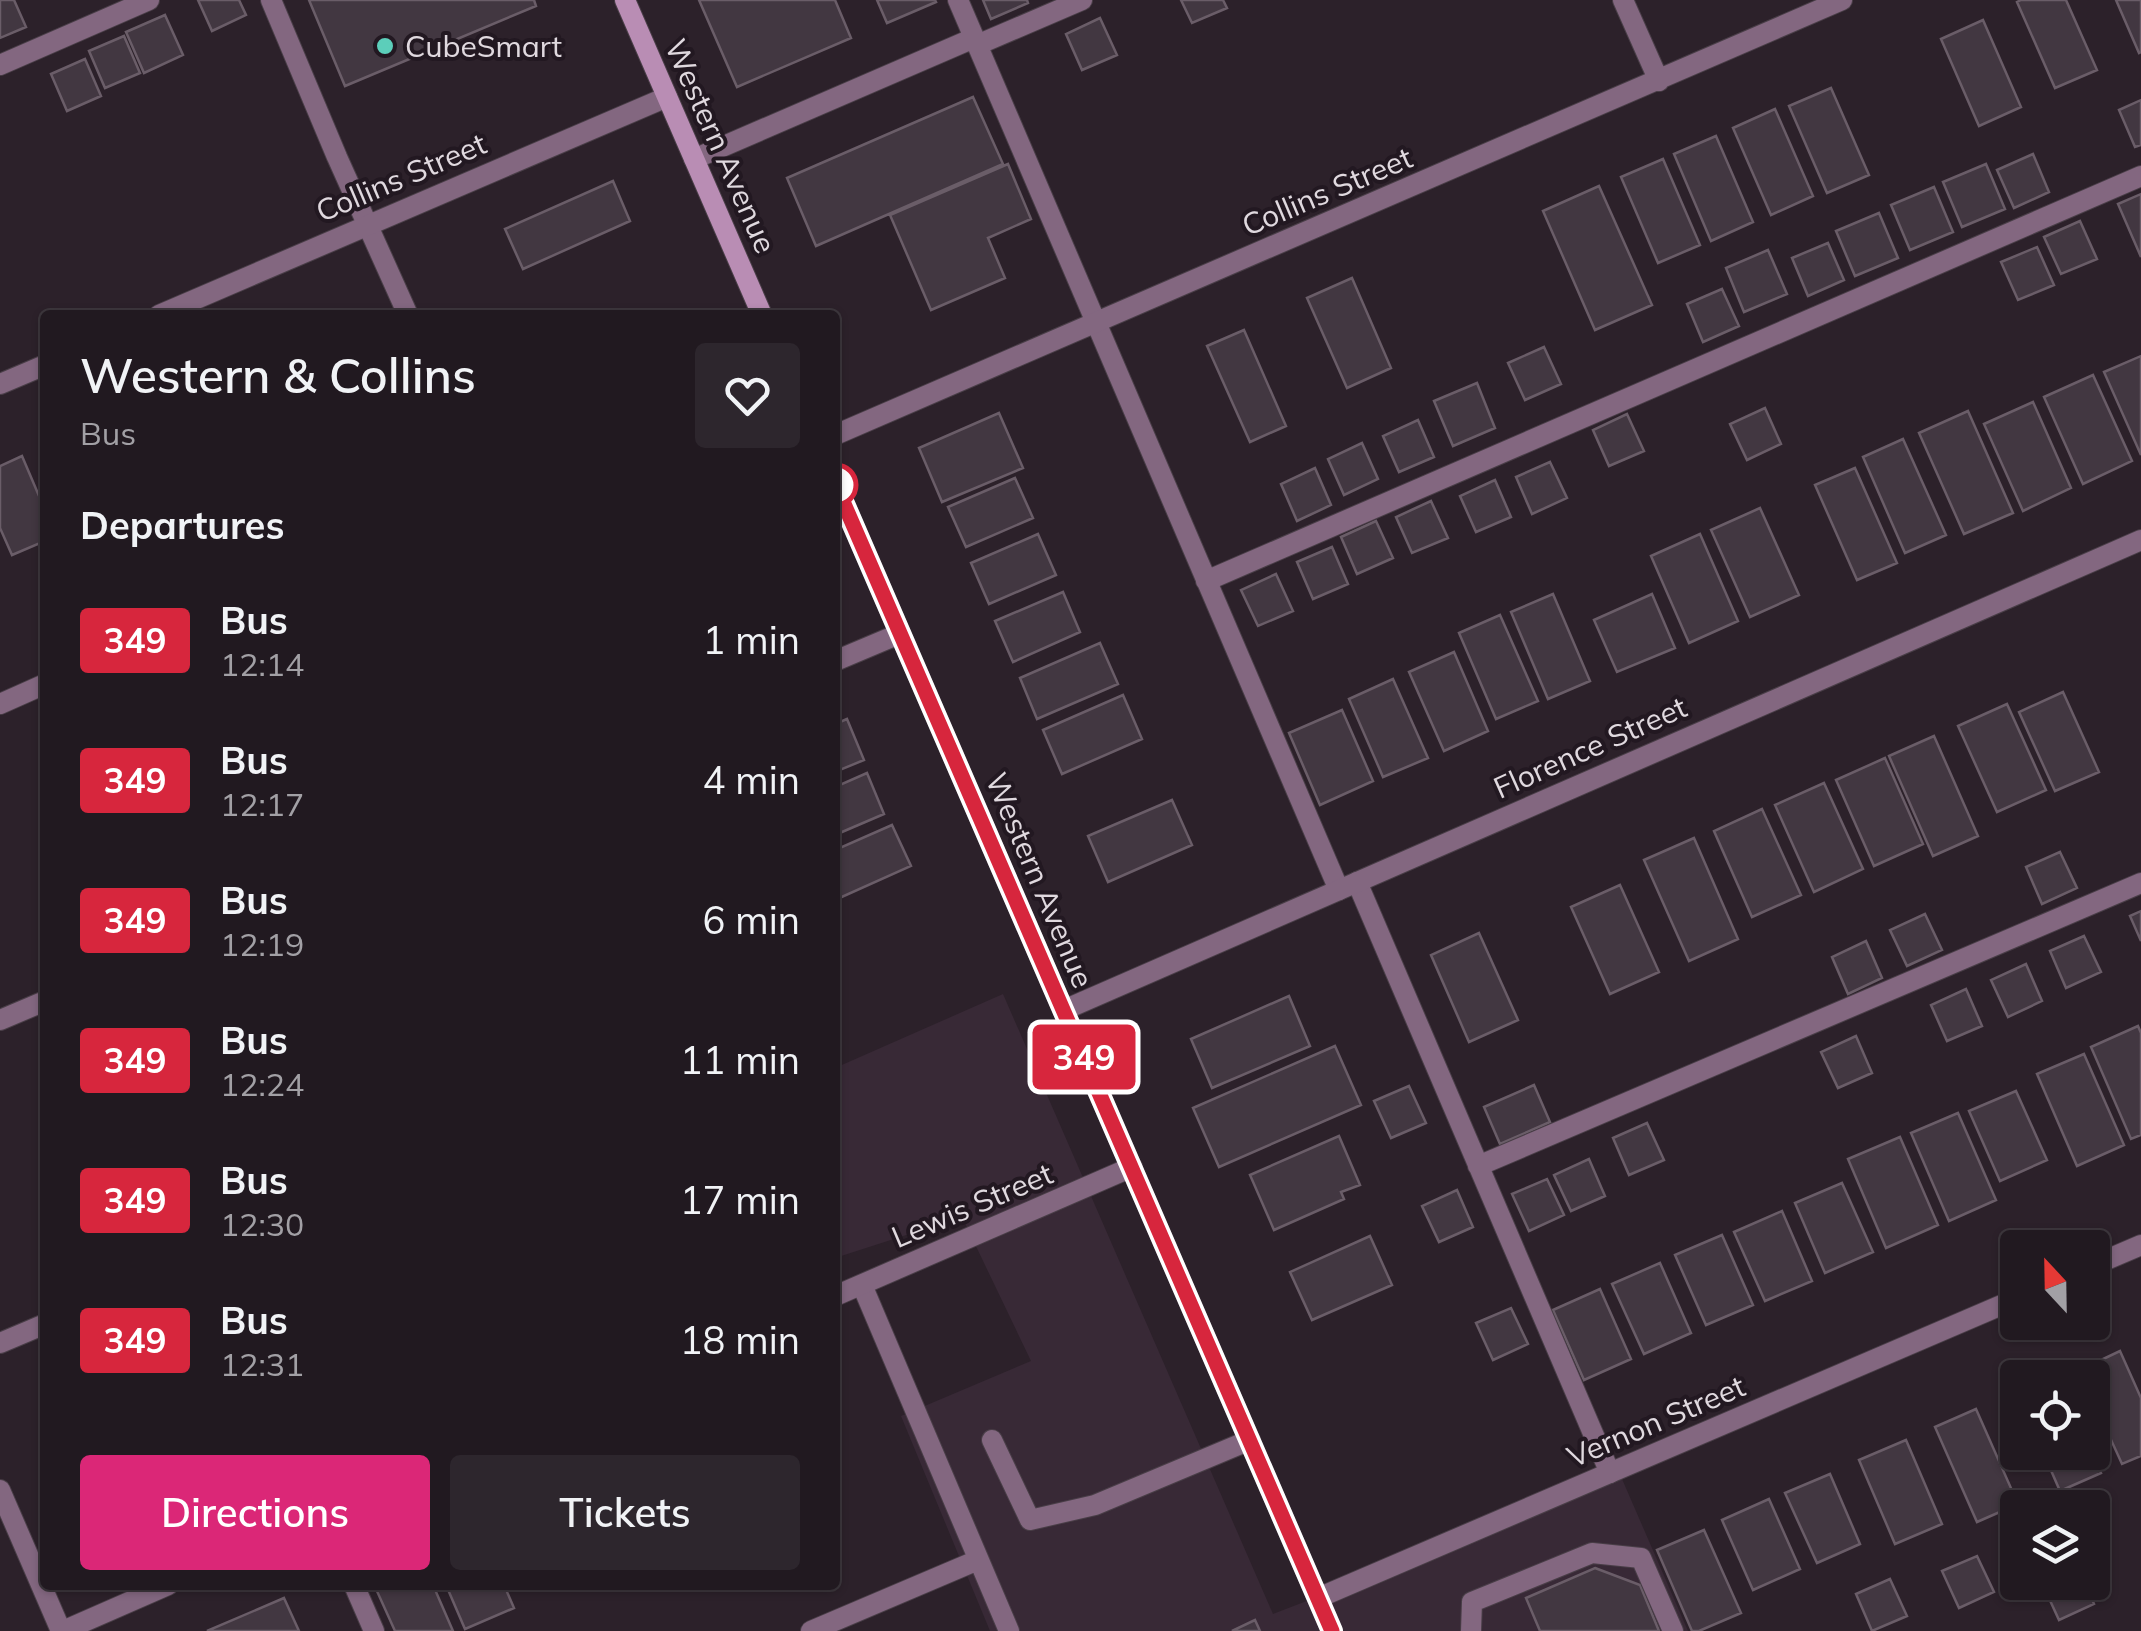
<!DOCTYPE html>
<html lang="en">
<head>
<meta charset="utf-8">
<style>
  :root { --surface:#211920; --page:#2d262d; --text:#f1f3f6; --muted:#a2a0a5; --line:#3e383e; --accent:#db2777 }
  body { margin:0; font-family:Mulish,sans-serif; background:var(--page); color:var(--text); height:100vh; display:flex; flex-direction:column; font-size:38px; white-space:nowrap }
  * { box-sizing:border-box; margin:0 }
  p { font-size:32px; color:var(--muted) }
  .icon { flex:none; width:55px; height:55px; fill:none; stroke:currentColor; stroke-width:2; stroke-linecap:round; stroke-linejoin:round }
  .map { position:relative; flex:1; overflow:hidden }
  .panel { position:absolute; left:40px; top:310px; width:800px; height:1280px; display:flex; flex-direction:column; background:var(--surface); border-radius:10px; box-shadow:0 2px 8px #0004,0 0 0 2px var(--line) }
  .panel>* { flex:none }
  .badge { padding:0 20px; border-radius:8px; font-size:35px; line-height:65px }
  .needle { width:65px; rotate:338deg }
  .fabs { position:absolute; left:2000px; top:1230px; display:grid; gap:20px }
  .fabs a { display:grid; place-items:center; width:110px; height:110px; border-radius:10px; background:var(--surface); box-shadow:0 2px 8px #0004,0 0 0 2px var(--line); font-size:50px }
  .map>.badge { position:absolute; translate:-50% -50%; box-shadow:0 0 0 5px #fff }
  h2 { padding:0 40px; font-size:38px; line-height:90px }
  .round { display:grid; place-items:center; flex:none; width:105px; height:105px; border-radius:10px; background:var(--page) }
  .overview { display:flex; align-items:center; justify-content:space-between; height:170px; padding:0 40px }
  h1 { font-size:48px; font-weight:600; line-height:75px }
  .button { display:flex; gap:20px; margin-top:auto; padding:20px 40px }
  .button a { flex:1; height:115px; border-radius:10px; background:var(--accent); color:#fff; font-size:40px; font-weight:600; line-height:115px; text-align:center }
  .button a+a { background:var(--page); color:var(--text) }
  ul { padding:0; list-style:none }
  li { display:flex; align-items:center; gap:30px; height:140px; padding:0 40px }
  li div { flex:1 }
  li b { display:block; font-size:38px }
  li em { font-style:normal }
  li .badge { min-width:110px; font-weight:700; text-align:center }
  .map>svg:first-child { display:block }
  .built { fill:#382936 }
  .building { fill:#423741; stroke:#6a5d68; stroke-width:2.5 }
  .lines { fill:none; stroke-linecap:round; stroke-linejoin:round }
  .service-casing { stroke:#493e47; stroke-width:22 }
  .minor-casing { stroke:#493e47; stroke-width:22 }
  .secondary-casing { stroke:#493e47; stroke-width:22 }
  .service { stroke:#836780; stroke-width:20 }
  .minor { stroke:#836780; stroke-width:20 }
  .secondary { stroke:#b98db4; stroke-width:20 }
  .line-casing { stroke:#fff; stroke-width:22 }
  .line { stroke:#d7263d; stroke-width:15 }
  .poi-dot { fill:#5cceba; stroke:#221821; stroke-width:4 }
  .stop-dot { fill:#fff; stroke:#d7263d; stroke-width:5 }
  .labels { text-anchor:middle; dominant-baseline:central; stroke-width:8; stroke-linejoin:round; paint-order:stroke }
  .poi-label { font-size:30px; fill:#e0d9df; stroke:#221821; text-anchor:start }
  .street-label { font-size:30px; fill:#e0d9df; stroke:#221821 }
</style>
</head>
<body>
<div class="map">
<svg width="2141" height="1631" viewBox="0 0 2141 1631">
  <rect width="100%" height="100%" fill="#2c212a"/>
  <path class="built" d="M1003,994L1273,1614L1622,1479L1688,1631H990L901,1416L1031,1361L962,1217L835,1258V1068Z"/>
  <path class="building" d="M0,0H14L26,27L0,38Z
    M198,0H239L246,15L212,31Z
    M309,0H534L536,6L345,86Z
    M699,0H835L851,38L737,87Z
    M877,0H935L936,2L887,23Z
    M983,0H1027L1028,3L991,19Z
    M1181,0H1223L1227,8L1192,23Z
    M2021,0H2066L2097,70L2055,88L2017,2Z
    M2116,0H2141V52L2139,53Z
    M165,15L183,55L144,73L126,32Z
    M1100,18L1117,55L1082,70L1066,34Z
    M1983,20L2021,107L1979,126L1941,39Z
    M124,36L140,73L105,88L89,51Z
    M85,59L101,96L67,111L51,74Z
    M1831,88L1869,175L1827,193L1789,106Z
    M973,97L1003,164L816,246L787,178Z
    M2141,100V145L2135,147L2119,110Z
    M1775,109L1813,196L1771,215L1733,128Z
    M1716,136L1753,222L1711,241L1674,154Z
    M2033,154L2049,192L2014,208L1997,170Z
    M1663,159L1700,245L1658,263L1621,177Z
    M1008,164L1031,219L988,238L1005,278L931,310L890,215Z
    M1986,164L2005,209L1962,227L1943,182Z
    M613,181L630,221L523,269L505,229Z
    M1599,186L1652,305L1595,330L1543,211Z
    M1934,187L1953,232L1910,250L1891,205Z
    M2141,194V257L2118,204Z
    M1879,213L1898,258L1855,276L1836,231Z
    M2080,221L2097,259L2061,274L2044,237Z
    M1828,243L1844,280L1808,296L1792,258Z
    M2037,247L2054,285L2018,300L2001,262Z
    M1768,250L1787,294L1744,312L1726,268Z
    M1352,278L1391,368L1347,388L1307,298Z
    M1722,289L1739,326L1703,342L1687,304Z
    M1244,330L1286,426L1250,442L1207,346Z
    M1544,347L1561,384L1525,400L1508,363Z
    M2141,356V455L2104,372Z
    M2093,375L2132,461L2083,484L2044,397Z
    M1477,383L1495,428L1453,446L1434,401Z
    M2033,402L2071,488L2023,511L1984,424Z
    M1765,408L1781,444L1747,460L1730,424Z
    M1968,411L2013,513L1964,534L1919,433Z
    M999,413L1023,468L942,502L919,448Z
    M1627,414L1644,451L1609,466L1593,430Z
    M1418,420L1434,457L1399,472L1383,436Z
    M1903,439L1946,535L1905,553L1863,457Z
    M1362,443L1378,479L1344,495L1328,459Z
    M22,456L45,510V541L12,555L0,528V466Z
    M1550,462L1567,498L1532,514L1516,477Z
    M1315,468L1331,505L1297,521L1281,484Z
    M1855,468L1897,563L1857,580L1815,485Z
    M1015,478L1033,518L966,547L948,507Z
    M1495,480L1511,517L1476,532L1460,496Z
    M1431,501L1448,538L1412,553L1396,517Z
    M1760,508L1799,595L1750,617L1711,530Z
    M1376,521L1393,558L1357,574L1341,537Z
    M1038,534L1056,575L989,604L971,563Z
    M1700,534L1738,621L1689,643L1651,556Z
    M1332,547L1348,584L1313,599L1297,562Z
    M1276,574L1293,611L1258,626L1241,590Z
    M1063,592L1080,632L1013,662L995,621Z
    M1553,594L1590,681L1548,699L1511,612Z
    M1652,594L1675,648L1617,672L1594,620Z
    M1500,615L1538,701L1496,719L1459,633Z
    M1100,643L1118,684L1037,719L1020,678Z
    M1454,652L1488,731L1444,751L1409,672Z
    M1393,679L1428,758L1383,777L1349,699Z
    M2063,692L2099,772L2055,791L2019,712Z
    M1123,695L1142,739L1062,774L1043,730Z
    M2007,704L2046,790L1997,812L1958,726Z
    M1342,710L1373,781L1320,805L1289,733Z
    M847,719L864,760L835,772V724Z
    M1934,736L1978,836L1933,856L1889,756Z
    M1885,758L1923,844L1874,866L1836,780Z
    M867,773L884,814L835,835V787Z
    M1824,783L1863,869L1814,892L1775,805Z
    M1172,800L1192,845L1108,882L1088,836Z
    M1762,809L1801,895L1752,917L1714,831Z
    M892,825L911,866L835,900V850Z
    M1694,838L1738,939L1689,961L1644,860Z
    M2060,852L2077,888L2042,904L2026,867Z
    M1620,885L1659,972L1610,994L1571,907Z
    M2141,911V941L2130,916Z
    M1925,914L1942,950L1907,966L1890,930Z
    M1479,933L1518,1020L1469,1042L1431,955Z
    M2084,936L2101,972L2066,988L2050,951Z
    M1866,941L1882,978L1848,994L1832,957Z
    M2026,964L2042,1001L2008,1017L1991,980Z
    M1966,989L1982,1026L1947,1041L1931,1005Z
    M1289,996L1310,1046L1212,1088L1191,1039Z
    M2138,1026L2141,1033V1135L2131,1139L2091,1047Z
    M1856,1036L1872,1073L1838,1088L1821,1052Z
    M1335,1046L1361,1105L1219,1167L1193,1108Z
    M2084,1054L2124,1145L2077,1166L2037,1074Z
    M1534,1085L1550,1122L1500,1144L1484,1107Z
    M1409,1086L1426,1123L1391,1138L1374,1101Z
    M2016,1091L2047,1160L2000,1181L1969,1111Z
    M1958,1113L1996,1200L1949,1221L1911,1133Z
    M1647,1123L1664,1160L1629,1175L1613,1138Z
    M1339,1136L1360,1185L1341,1192L1344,1199L1274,1230L1250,1175Z
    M1900,1137L1938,1225L1886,1248L1848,1159Z
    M1589,1159L1605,1196L1571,1211L1554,1175Z
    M1547,1179L1564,1215L1529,1231L1512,1194Z
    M1842,1183L1873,1252L1825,1273L1795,1203Z
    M1457,1190L1473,1227L1439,1242L1422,1206Z
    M1782,1211L1812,1281L1765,1301L1734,1232Z
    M1722,1235L1753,1305L1706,1325L1675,1255Z
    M1370,1236L1392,1285L1312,1320L1290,1272Z
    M1660,1263L1691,1333L1644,1354L1612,1284Z
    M1600,1289L1631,1359L1584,1380L1553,1310Z
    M1511,1308L1528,1344L1493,1360L1476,1323Z
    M2120,1351L2141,1398V1456L2122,1464L2092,1398V1378H2083L2080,1370Z
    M1976,1409L2018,1504L1977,1522L1935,1427Z
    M1906,1440L1942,1524L1895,1544L1859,1460Z
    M2043,1452H2092L2101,1473L2060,1491Z
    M1830,1474L1860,1544L1817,1563L1785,1493Z
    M1769,1499L1800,1569L1753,1590L1722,1520Z
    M1704,1530L1741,1613L1699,1631H1692L1657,1550Z
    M1977,1556L1994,1592L1959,1608L1942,1571Z
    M1595,1568L1640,1585L1659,1631H1540L1526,1598Z
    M1890,1579L1907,1616L1872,1631L1856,1594Z
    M2084,1582L2094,1604L2059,1620L2042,1583Z
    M385,1585H433L453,1631H395L376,1589Z
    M446,1585H504L514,1608L465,1629Z
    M284,1598L299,1631H207Z
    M1255,1620L1260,1631H1232Z"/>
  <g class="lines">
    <defs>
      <path id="service" d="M271,0L337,157L408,315
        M958,0L1339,890
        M977,45L1082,0
        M0,65L149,0
        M694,159L974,38
        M1206,581L2141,176
        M0,704L45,684
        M1357,882L1610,1473
        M1478,1166L2141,883
        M862,1285L1009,1631
        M0,1343L45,1324
        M992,1440L1030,1520L1095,1505L1250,1440
        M354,1585L374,1631
        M811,1631L978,1560
        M1471,1631L1472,1602L1592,1553L1641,1558L1673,1631"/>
      <path id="minor" d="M1623,0L1659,81
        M159,315L667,97
        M0,384L45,365
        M835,435L1842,0
        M835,661L899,634
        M1064,1010L2141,540
        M0,1020L45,1001
        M2092,1266L2141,1245
        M835,1296L1132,1167
        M0,1490L61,1631
        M1318,1598L2018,1298
        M63,1631L168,1585"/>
      <path id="secondary" d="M625,0L762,315
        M835,483L1332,1631"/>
    </defs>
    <use href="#service" class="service-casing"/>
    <use href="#minor" class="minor-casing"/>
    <use href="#secondary" class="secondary-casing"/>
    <use href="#service" class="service"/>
    <use href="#minor" class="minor"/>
    <use href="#secondary" class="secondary"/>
  </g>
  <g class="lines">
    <defs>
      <path id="line" d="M835,483L1332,1631"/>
    </defs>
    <use href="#line" class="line-casing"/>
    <use href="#line" class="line"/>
  </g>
  <circle class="poi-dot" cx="385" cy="46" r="10"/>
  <circle class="stop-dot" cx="836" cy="485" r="20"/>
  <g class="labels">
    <g class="poi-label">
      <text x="405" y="46">CubeSmart</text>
    </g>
    <g class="street-label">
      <text transform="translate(721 146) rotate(66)">Western Avenue</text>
      <text transform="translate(401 177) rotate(-23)">Collins Street</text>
      <text transform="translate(1327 191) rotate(-23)">Collins Street</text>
      <text transform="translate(1590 747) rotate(-24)">Florence Street</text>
      <text transform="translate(1040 880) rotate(67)">Western Avenue</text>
      <text transform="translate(972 1205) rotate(-23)">Lewis Street</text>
      <text transform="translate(1656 1421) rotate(-23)">Vernon Street</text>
    </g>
  </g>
</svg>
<div class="fabs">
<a><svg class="needle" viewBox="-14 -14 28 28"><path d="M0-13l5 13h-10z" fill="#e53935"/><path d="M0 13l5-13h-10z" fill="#a2a0a5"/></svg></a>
<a><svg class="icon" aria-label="locate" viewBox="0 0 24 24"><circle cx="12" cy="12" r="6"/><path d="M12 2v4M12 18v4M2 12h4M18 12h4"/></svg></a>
<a><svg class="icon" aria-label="layers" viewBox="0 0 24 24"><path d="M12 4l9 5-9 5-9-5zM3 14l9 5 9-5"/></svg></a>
</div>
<b class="badge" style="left:1084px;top:1057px;background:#d7263d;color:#fff">349</b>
<section class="panel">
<div class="overview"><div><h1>Western &amp; Collins</h1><p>Bus</p></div><a class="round"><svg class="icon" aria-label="heart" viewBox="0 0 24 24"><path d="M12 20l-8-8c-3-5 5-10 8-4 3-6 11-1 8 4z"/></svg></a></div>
<h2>Departures</h2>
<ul>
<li><span class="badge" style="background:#d7263d;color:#fff">349</span><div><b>Bus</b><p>12:14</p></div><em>1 min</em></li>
<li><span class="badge" style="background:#d7263d;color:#fff">349</span><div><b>Bus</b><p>12:17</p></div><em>4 min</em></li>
<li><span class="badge" style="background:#d7263d;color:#fff">349</span><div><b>Bus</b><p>12:19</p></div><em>6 min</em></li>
<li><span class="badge" style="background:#d7263d;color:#fff">349</span><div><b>Bus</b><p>12:24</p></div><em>11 min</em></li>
<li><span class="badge" style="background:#d7263d;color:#fff">349</span><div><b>Bus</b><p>12:30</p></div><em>17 min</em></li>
<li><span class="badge" style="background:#d7263d;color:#fff">349</span><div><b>Bus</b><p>12:31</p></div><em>18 min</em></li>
</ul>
<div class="button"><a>Directions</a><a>Tickets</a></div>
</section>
</div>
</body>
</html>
